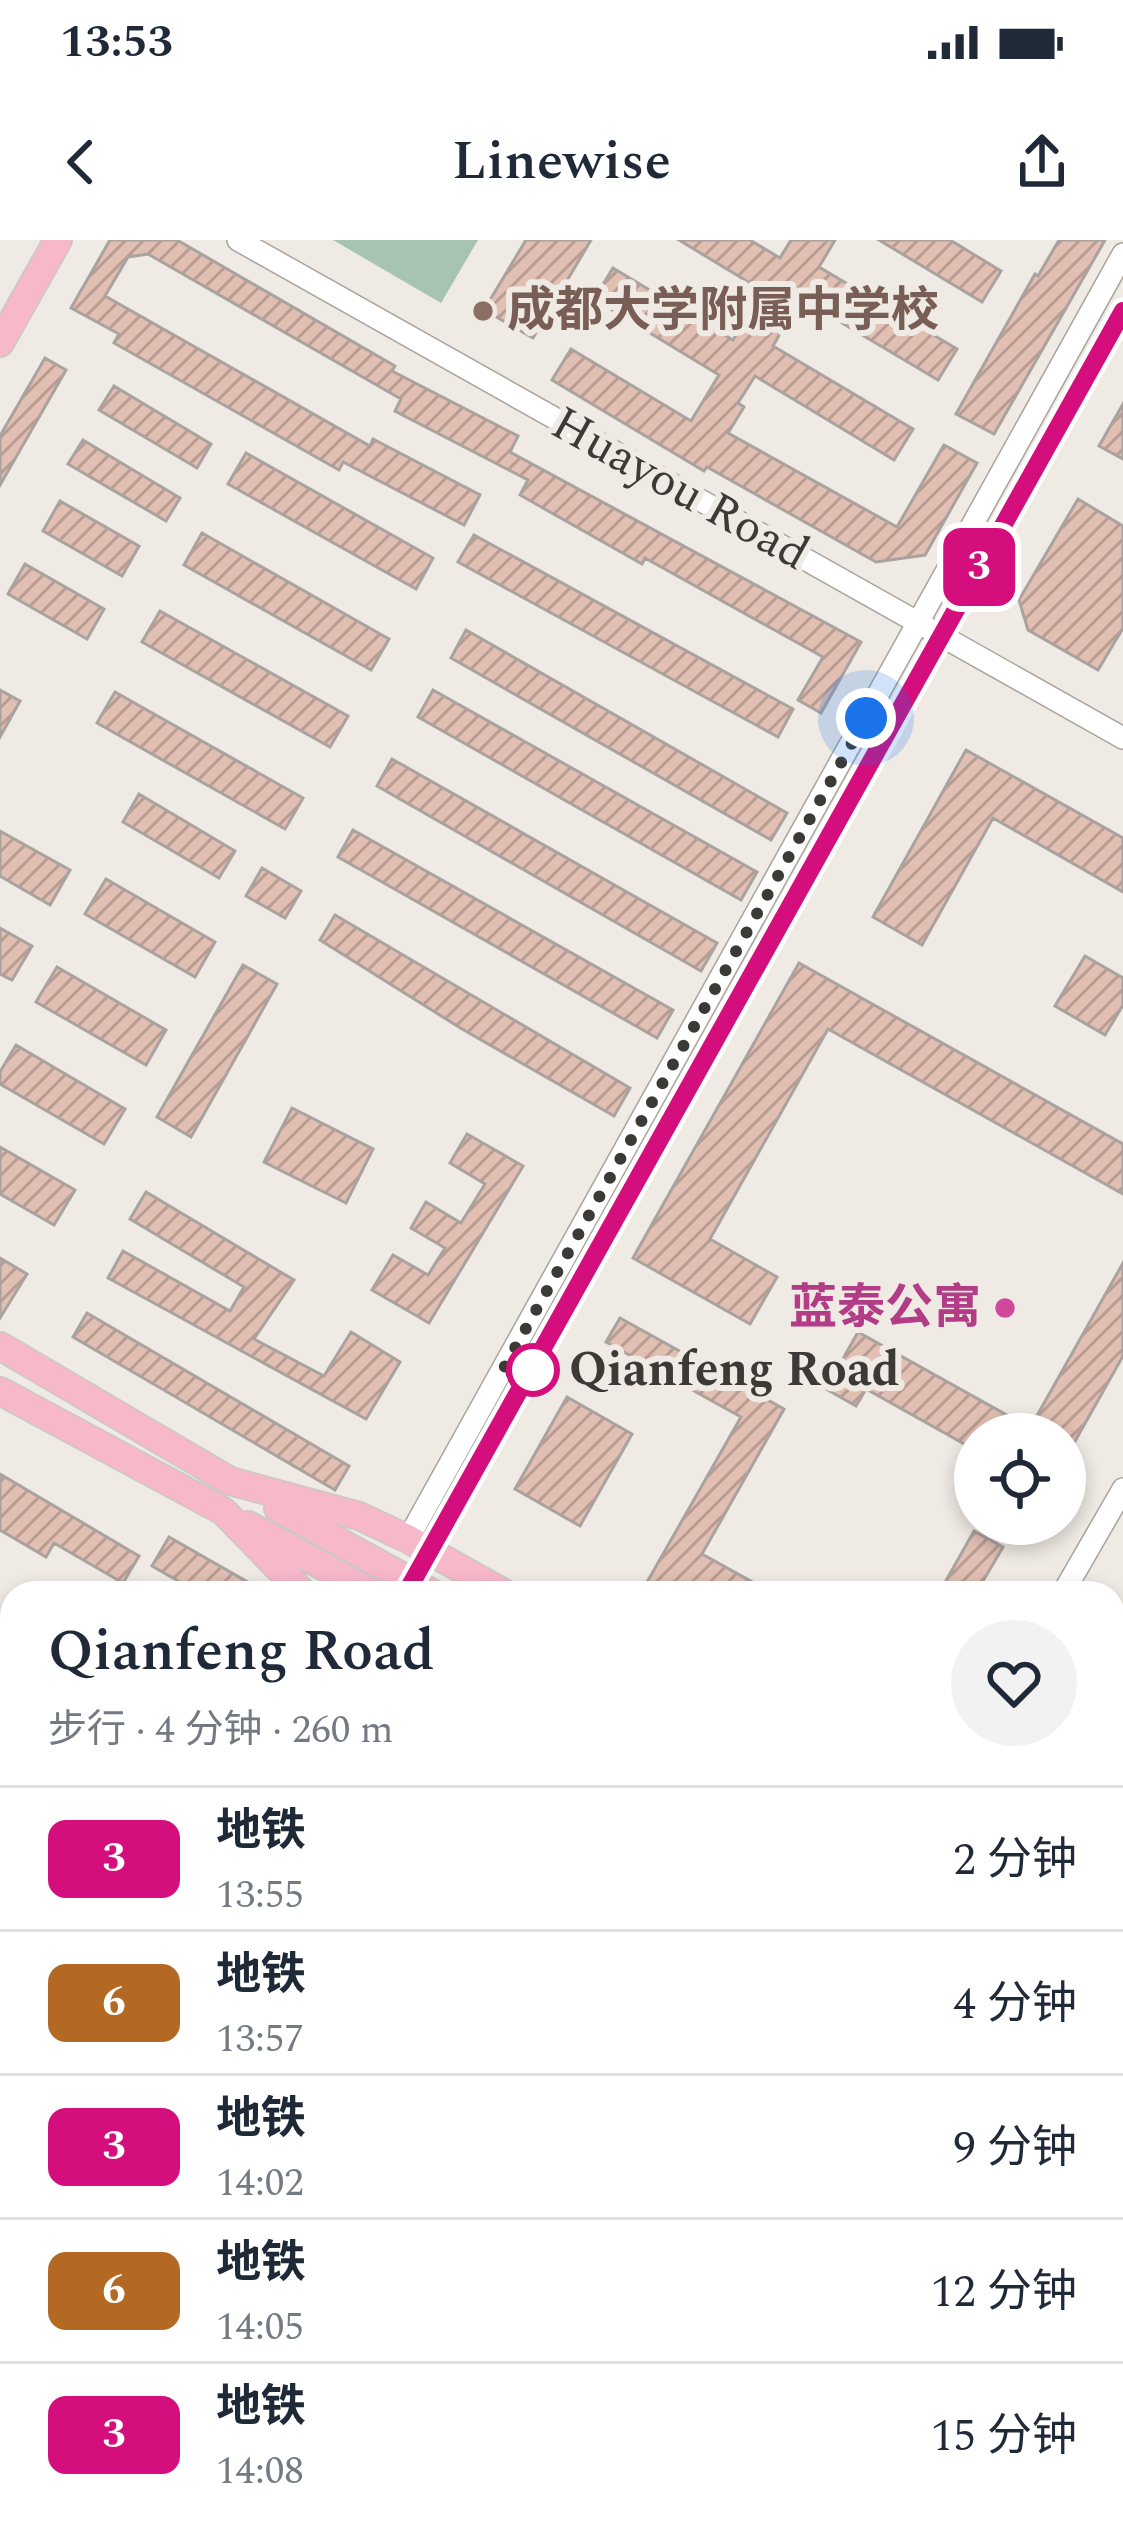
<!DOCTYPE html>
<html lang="zh">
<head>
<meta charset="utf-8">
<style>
  :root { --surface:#fff; --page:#f2f2f3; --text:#1f2937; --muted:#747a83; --line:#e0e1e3 }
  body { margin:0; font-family:Spectral,"Noto Sans SC",serif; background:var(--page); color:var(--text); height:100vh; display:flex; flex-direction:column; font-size:45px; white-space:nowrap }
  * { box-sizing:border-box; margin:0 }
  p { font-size:39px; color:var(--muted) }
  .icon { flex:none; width:66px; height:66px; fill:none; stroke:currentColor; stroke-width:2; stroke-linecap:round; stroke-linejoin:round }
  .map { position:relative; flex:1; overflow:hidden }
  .panel { position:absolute; left:0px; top:1341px; width:1125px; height:951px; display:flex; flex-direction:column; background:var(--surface); border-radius:36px 36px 0 0; box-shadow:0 6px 18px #0003 }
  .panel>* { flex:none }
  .badge { padding:0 24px; border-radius:18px; font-size:42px; line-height:78px }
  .buttons { position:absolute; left:954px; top:1173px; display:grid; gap:24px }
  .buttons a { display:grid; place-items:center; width:132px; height:132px; border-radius:50%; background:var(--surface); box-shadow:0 6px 18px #0003; font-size:60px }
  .you { position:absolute; width:60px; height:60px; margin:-30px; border:9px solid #fff; border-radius:50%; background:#1a73e8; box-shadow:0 0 0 18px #1a73e833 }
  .map>.badge { position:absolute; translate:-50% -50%; box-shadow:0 0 0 6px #fff }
  .round { display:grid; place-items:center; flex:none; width:126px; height:126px; border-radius:63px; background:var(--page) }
  .headline { display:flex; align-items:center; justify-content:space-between; height:204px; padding:0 48px }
  h1 { font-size:57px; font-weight:600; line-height:90px }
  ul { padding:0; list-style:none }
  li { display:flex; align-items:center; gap:36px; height:144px; padding:0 48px; border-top:3px solid var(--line) }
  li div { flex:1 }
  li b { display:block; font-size:45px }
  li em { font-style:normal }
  li .badge { min-width:132px; font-weight:700; text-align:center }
  .status { display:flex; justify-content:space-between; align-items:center; height:84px; padding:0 60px; background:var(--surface); direction:ltr }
  .status svg { height:33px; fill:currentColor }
  header { display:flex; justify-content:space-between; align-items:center; height:156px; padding:0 48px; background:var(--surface); font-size:54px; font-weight:600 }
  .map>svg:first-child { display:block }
  .pitch { fill:#a7c3b1 }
  .building { fill:url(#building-hatch); stroke:#aaa29f; stroke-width:3 }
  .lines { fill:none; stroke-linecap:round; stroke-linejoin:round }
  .minor-casing { stroke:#a9a49e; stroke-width:24 }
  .major-casing { stroke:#c8c8c7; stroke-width:30 }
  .minor { stroke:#fff; stroke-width:21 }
  .major { stroke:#f7b8ca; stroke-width:27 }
  .line-casing { stroke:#fff; stroke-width:27 }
  .line { stroke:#d40f7d; stroke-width:18 }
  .walk { stroke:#3c3a37; stroke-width:12; stroke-dasharray:0 21.6 }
  .education-dot { fill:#8d6e63; stroke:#efeae3; stroke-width:4.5 }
  .hotel-dot { fill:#d1479c; stroke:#efeae3; stroke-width:4.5 }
  .stop-dot { fill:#fff; stroke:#d40f7d; stroke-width:6 }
  .labels { text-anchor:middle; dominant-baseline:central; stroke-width:12; stroke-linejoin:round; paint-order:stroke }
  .education-label { font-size:48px; font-weight:bold; fill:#785e54; stroke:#efeae3; text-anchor:start }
  .street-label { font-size:48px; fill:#3c3a37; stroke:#efeae3 }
  .hotel-label { font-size:48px; font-weight:bold; fill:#b23c85; stroke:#efeae3; text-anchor:end }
  .stop-label { font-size:48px; font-weight:bold; fill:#3c3a37; stroke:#efeae3; text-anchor:start }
</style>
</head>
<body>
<div class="status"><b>13:53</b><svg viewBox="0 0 49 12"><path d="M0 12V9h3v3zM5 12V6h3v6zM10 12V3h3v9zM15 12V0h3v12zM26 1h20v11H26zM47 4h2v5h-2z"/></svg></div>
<header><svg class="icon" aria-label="back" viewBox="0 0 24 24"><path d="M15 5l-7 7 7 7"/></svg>Linewise<svg class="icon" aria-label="share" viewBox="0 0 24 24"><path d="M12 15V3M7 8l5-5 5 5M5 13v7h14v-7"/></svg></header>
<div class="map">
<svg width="1123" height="2291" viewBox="0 0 1123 2291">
  <defs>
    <pattern id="building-hatch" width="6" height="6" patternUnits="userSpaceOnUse" patternTransform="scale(3)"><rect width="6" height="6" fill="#e1bfb2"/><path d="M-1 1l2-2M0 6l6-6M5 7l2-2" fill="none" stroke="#b89c92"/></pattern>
  </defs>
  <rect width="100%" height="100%" fill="#efeae3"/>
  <path class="pitch" d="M333,0H478L441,63Z"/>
  <path class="building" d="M110,0H177L395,126L392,131L518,196L510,212L861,402L821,473L798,460L823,417L645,318L642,324L520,255L528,240L395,171L401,159L148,14L128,17L105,56L370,206L373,199L480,255L464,285L343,222L339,230L114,103L119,94L71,68Z
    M526,0H591L533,98L484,70Z
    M679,0H750L780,18L791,0H835L819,27L957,109L938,140L800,58L773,106L913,189L894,220L755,136L738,163L744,167L728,193L897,287L944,205L977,223L925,315L876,322L707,227L704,231L552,140L571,109L691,181L719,135L594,59L613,28L733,100L763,51Z
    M879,0H950L1001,31L982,62Z
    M1059,0H1105L994,194L956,174L1035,34L1038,36Z
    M45,118L66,130L0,245V196Z
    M114,146L211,204L197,228L99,170Z
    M1123,164V219L1099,206Z
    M83,200L180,258L166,281L68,224Z
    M246,213L433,318L416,349L228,244Z
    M1078,259L1123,286V388L1098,430L1028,390L1019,360Z
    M60,261L139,306L122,336L43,291Z
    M202,293L389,399L371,430L184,325Z
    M474,295L793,469L778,497L458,322Z
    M25,324L104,369L87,399L8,354Z
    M160,371L348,476L330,507L142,402Z
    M466,390L787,573L771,600L451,418Z
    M0,450L20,461L0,497Z
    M433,450L757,632L741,660L418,477Z
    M115,452L303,558L285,589L97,483Z
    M966,510L1123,598V652L993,578L922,705L873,677Z
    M392,519L717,703L701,731L377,546Z
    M139,554L235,611L219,638L123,582Z
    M353,590L673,770L657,798L338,617Z
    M0,591L70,630L50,665L0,636Z
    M262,628L301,651L285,678L246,656Z
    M106,639L215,702L195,737L85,674Z
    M335,675L630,848L614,876L462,789L320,700Z
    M0,688L32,706L12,740L0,734Z
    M1085,716L1123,738V765L1105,795L1055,766Z
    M799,723L1123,904V954L828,789L710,999L777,1037L750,1084L633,1018Z
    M243,725L277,744L191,897L157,877Z
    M57,727L166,790L146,825L36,762Z
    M16,805L125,869L104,904L0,844V832Z
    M292,868L373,909L346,963L264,922Z
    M467,894L523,926L429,1083L372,1050L393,1015L428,1035L445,1008L411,988L426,962L461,983L485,944L450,923Z
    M0,907L75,950L54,985L0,954Z
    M146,952L294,1040L254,1099L324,1136L351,1092L400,1122L366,1179L108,1038L123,1011L230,1071L244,1047L130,979Z
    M0,1018L27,1034L0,1078Z
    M1123,1023V1116L1065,1219V1194H975V1210L866,1149L856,1166L826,1149L858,1092L1030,1188Z
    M87,1073L349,1226L335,1250L73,1097Z
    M620,1078L784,1169L702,1314L772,1353H663L646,1344L741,1177L606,1102Z
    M567,1157L632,1194L580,1286L515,1249Z
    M0,1234L139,1316L123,1343L54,1303L46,1317L0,1290Z
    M974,1291L1003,1307L976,1353H939Z
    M169,1297L267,1353H199L152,1326Z"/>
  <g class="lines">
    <defs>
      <path id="minor" d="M238,0L1123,498
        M408,1299L1123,14
        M1063,1353L1123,1249
        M0,2003L12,1982"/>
      <path id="major" d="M0,103L58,0
        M0,1106L230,1241L359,1276L408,1299L504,1353
        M0,1151L223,1271L303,1353
        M278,1268L432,1353
        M248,1285L372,1353
        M1113,1709L1123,1715
        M1113,1770L1123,1777
        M1113,1805L1123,1809
        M1113,2114L1123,2100
        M1113,2154L1123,2139
        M1113,2213L1123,2198
        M1113,2245L1123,2231
        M989,2291L997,2280
        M1017,2291L1025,2280
        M1058,2291L1066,2280
        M1081,2291L1089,2280
        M1111,2291L1123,2273"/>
    </defs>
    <use href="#minor" class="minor-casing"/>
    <use href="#major" class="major-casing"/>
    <use href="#minor" class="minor"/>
    <use href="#major" class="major"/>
  </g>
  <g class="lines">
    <defs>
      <path id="line" d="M406,1353L1123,71"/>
    </defs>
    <use href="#line" class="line-casing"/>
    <use href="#line" class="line"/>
    <path class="walk" d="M533,1130L500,1135L866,478"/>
  </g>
  <circle class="education-dot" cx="483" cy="71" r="12"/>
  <circle class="hotel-dot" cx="1005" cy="1068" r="12"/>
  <circle class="stop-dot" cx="533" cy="1130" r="24"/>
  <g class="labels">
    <g class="education-label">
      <text x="507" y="71">成都大学附属中学校</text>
    </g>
    <g class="street-label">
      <text transform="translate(680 249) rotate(29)">Huayou Road</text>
    </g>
    <g class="hotel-label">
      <text x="981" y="1068">蓝泰公寓</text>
    </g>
    <g class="stop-label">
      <text x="569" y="1130">Qianfeng Road</text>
    </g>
  </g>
</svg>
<div class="buttons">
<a><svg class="icon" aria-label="locate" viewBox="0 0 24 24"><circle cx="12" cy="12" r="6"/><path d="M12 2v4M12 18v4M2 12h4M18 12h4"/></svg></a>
</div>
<div class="you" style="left:866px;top:478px"></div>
<b class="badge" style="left:979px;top:327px;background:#d40f7d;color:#fff">3</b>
<section class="panel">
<div class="headline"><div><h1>Qianfeng Road</h1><p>步行 · 4 分钟 · 260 m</p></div><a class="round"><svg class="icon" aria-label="heart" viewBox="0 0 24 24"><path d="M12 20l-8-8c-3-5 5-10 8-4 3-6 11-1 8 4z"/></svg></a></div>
<ul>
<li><span class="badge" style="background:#d40f7d;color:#fff">3</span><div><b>地铁</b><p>13:55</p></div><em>2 分钟</em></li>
<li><span class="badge" style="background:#b36924;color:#fff">6</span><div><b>地铁</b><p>13:57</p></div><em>4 分钟</em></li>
<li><span class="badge" style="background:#d40f7d;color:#fff">3</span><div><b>地铁</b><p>14:02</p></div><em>9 分钟</em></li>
<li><span class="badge" style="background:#b36924;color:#fff">6</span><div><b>地铁</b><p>14:05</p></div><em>12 分钟</em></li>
<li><span class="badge" style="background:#d40f7d;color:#fff">3</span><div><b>地铁</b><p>14:08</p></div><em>15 分钟</em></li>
</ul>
</section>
</div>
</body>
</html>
